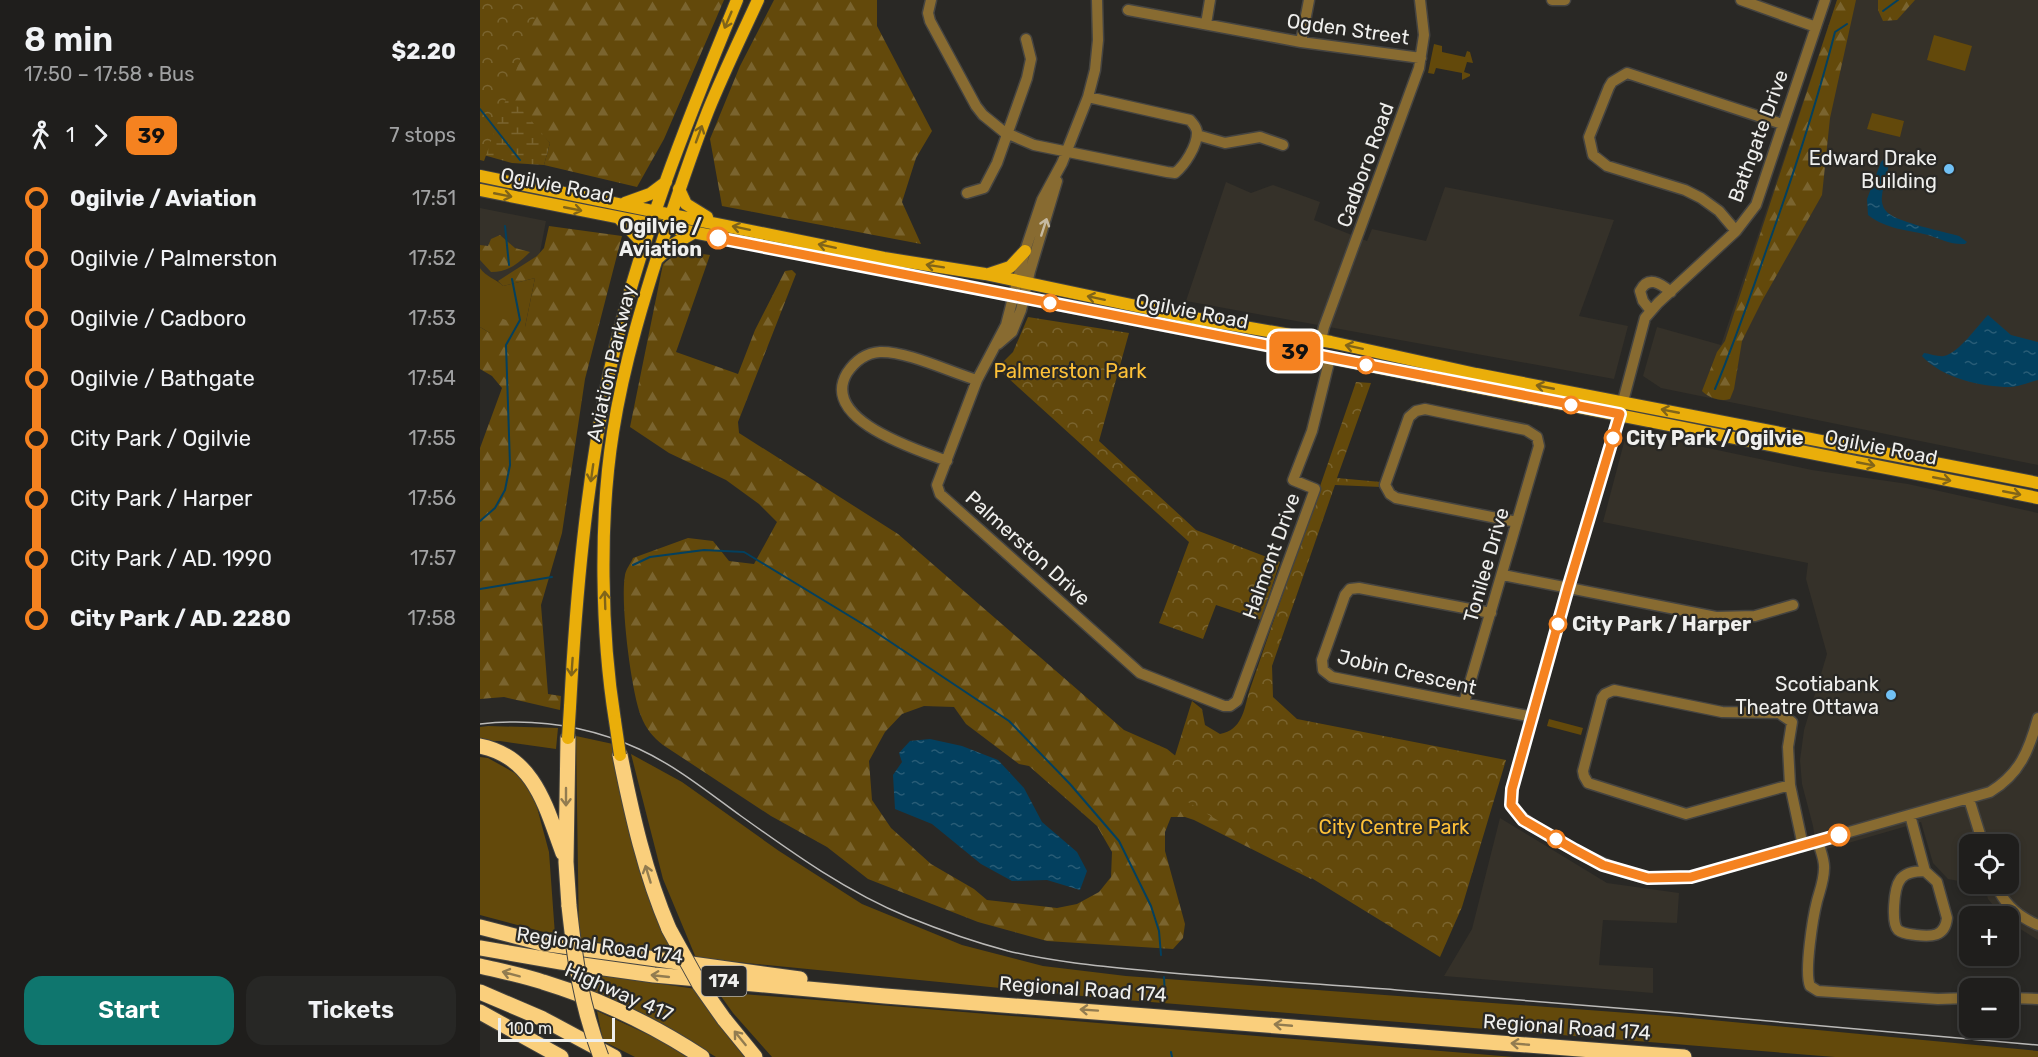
<!DOCTYPE html>
<html lang="en">
<head>
<meta charset="utf-8">
<style>
  :root { --surface:#1f1e1c; --page:#272725; --text:#f1f3f6; --muted:#a1a2a3; --line:#3c3c3b; --accent:#0f766e }
  body { margin:0; font-family:Rubik,sans-serif; background:var(--page); color:var(--text); height:100vh; display:flex; flex-direction:column; font-size:22px; white-space:nowrap }
  * { box-sizing:border-box; margin:0 }
  p { font-size:20px; color:var(--muted) }
  .icon { flex:none; width:33px; height:33px; fill:none; stroke:currentColor; stroke-width:2; stroke-linecap:round; stroke-linejoin:round }
  .map { position:relative; flex:1; overflow:hidden }
  .side { display:flex; flex-direction:column; background:var(--surface); width:480px }
  .side>* { flex:none }
  .badge { padding:0 12px; border-radius:9px; font-size:21px; line-height:39px }
  .controls { position:absolute; left:1479px; top:834px; display:grid; gap:12px }
  .controls a { display:grid; place-items:center; width:60px; height:60px; border-radius:12px; background:var(--surface); box-shadow:0 3px 9px #0003,0 0 0 2px var(--line); font-size:30px }
  .scale { position:absolute; left:18px; bottom:15px; width:117px; box-sizing:border-box; padding-left:6px; border:3px solid #efefed; border-top:0; font-size:16px; line-height:21px; white-space:nowrap; color:#efefed; -webkit-text-stroke:4px #292825; paint-order:stroke }
  .map>.badge { position:absolute; translate:-50% -50%; box-shadow:0 0 0 3px #fff }
  .legs { display:flex; align-items:center; gap:9px; height:66px; padding:0 24px; font-size:20px }
  .legs p { margin-inline-start:auto }
  .overview { display:flex; align-items:center; justify-content:space-between; height:102px; padding:0 24px }
  h1 { font-size:33px; font-weight:600; line-height:45px }
  .button { display:flex; gap:12px; margin-top:auto; padding:12px 24px }
  .button a { flex:1; height:69px; border-radius:18px; background:var(--accent); color:#fff; font-size:24px; font-weight:600; line-height:69px; text-align:center }
  .button a+a { background:var(--page); color:var(--text) }
  ul { padding:0 24px; list-style:none }
  li { display:flex; align-items:center; gap:21px; height:60px; font-size:22px }
  li i { display:grid; place-items:center; width:9px; height:100%; margin:0 8px; background:currentColor }
  li i::after { content:''; width:15px; height:15px; margin:-8px; border:4px solid; border-radius:50%; background:var(--surface) }
  li p { margin-inline-start:auto }
  li:first-child i { background:linear-gradient(#0000 50%,currentColor 0) }
  li:last-child i { background:linear-gradient(currentColor 50%,#0000 0) }
  main { display:flex; flex:1; min-height:0 }
  .map>svg:first-child { display:block }
  .built { fill:#353129 }
  .grass { fill:#63490b }
  .forest { fill:url(#forest-firs); fill-rule:evenodd }
  .wetland { fill:url(#wetland-marsh) }
  .park { fill:url(#park-crowns) }
  .water { fill:url(#water-ripples) }
  .lines { fill:none; stroke-linecap:round; stroke-linejoin:round }
  .stream { stroke:#03405f; stroke-width:2 }
  .minor-casing { stroke:#454441; stroke-width:13 }
  .major-casing { stroke:#454441; stroke-width:14 }
  .highway-casing { stroke:#454441; stroke-width:17 }
  .minor { stroke:#886b31; stroke-width:10 }
  .major { stroke:#eaae0a; stroke-width:12 }
  .highway { stroke:#facf7c; stroke-width:15 }
  .tram { stroke:#bbbab8; stroke-width:1.5 }
  .major-bridge-casing { stroke:#454441; stroke-width:14; stroke-linecap:butt }
  .highway-bridge-casing { stroke:#454441; stroke-width:17; stroke-linecap:butt }
  .major-bridge { stroke:#eaae0a; stroke-width:12 }
  .highway-bridge { stroke:#facf7c; stroke-width:15 }
  .oneway { stroke:#806419 }
  .oneway2 { stroke:#c6baa2 }
  .oneway3 { stroke:#927c50 }
  .line-1-casing { stroke:#fff; stroke-width:14 }
  .line-1 { stroke:#f58220; stroke-width:9 }
  .poi-dot { fill:#71c1f5; stroke:#292825; stroke-width:2 }
  .stop-1-dot { fill:#fff; stroke:#f58220; stroke-width:3 }
  .labels { text-anchor:middle; dominant-baseline:central; stroke-width:4.5; stroke-linejoin:round; paint-order:stroke }
  .shield { fill:#292825; stroke:#b4b3b1; stroke-width:1.5 }
  .shield-label { font-size:18px; font-weight:bold; fill:#efefed }
  .street-label { font-size:20px; fill:#efefed; stroke:#292825 }
  .poi-label { font-size:20px; fill:#efefed; stroke:#292825; text-anchor:end }
  .stop-label { font-size:20px; font-weight:bold; fill:#efefed; stroke:#292825; text-anchor:start }
  .park-label { font-size:20px; fill:#fec138; stroke:#292825 }
</style>
</head>
<body>
<main>
<section class="side">
<div class="overview"><div><h1>8 min</h1><p>17:50 – 17:58 · Bus</p></div><b>$2.20</b></div>
<div class="legs"><svg class="icon" aria-label="walk" viewBox="0 0 24 24"><circle cx="13" cy="4" r="2"/><path d="M13 8l-2 6 4 7M11 14l-3 7M7 12l3-4h3l4 4"/></svg>1<svg class="icon" aria-label="forward" viewBox="0 0 24 24"><path d="M9 5l7 7-7 7"/></svg><b class="badge" style="background:#f58220;color:#111">39</b><p>7 stops</p></div>
<ul>
<li><i style="color:#f58220"></i><b>Ogilvie / Aviation</b><p>17:51</p></li>
<li><i style="color:#f58220"></i><span>Ogilvie / Palmerston</span><p>17:52</p></li>
<li><i style="color:#f58220"></i><span>Ogilvie / Cadboro</span><p>17:53</p></li>
<li><i style="color:#f58220"></i><span>Ogilvie / Bathgate</span><p>17:54</p></li>
<li><i style="color:#f58220"></i><span>City Park / Ogilvie</span><p>17:55</p></li>
<li><i style="color:#f58220"></i><span>City Park / Harper</span><p>17:56</p></li>
<li><i style="color:#f58220"></i><span>City Park / AD. 1990</span><p>17:57</p></li>
<li><i style="color:#f58220"></i><b>City Park / AD. 2280</b><p>17:58</p></li>
</ul>
<div class="button"><a>Start</a><a>Tickets</a></div>
</section>
<div class="map">
<svg width="1558" height="1057" viewBox="0 0 1558 1057">
  <defs>
    <pattern id="forest-firs" width="22" height="20" patternUnits="userSpaceOnUse" patternTransform="scale(1.5)"><rect width="22" height="20" fill="#63490b"/><path d="M5 1l3.5 6h-7zM16 11l3.5 6h-7z" fill="#7a642f"/></pattern>
    <pattern id="wetland-marsh" width="20" height="14" patternUnits="userSpaceOnUse" patternTransform="scale(1.5)"><rect width="20" height="14" fill="#63490b"/><path d="M1 5h8M5 5V1M11 12h8M15 12V8" fill="none" stroke="#7a642f"/></pattern>
    <pattern id="park-crowns" width="20" height="18" patternUnits="userSpaceOnUse" patternTransform="scale(1.5)"><rect width="20" height="18" fill="#63490b"/><path d="M2 6a3 3 0 1 1 6 0M12 15a3 3 0 1 1 6 0" fill="none" stroke="#7a642f"/></pattern>
    <pattern id="water-ripples" width="26" height="14" patternUnits="userSpaceOnUse" patternTransform="scale(1.5)"><rect width="26" height="14" fill="#03405f"/><path d="M2 4q2-2 4 0t4 0M15 11q2-2 4 0t4 0" fill="none" stroke="#285c76"/></pattern>
  </defs>
  <rect width="100%" height="100%" fill="#292825"/>
  <path class="built" d="M1357,0H1558V465L1181,388L1163,376L1177,327L1241,345Z
    M746,182L771,193L793,185L840,202L834,220L887,241L892,229L946,241L965,187L1134,220L1099,316L1148,326L1134,379L706,301Z
    M0,208L66,221L55,278L23,286L18,281L5,276L0,268Z
    M1147,431L1332,470L1428,484L1558,513V940L1529,922L1528,916H1522L1508,899L1504,885L1495,884H1528V844H1490L1489,883L1468,879L1453,863L1441,822L1337,852L1333,826L1322,784L1320,760L1324,730L1347,654L1326,579L1328,563L1123,522Z
    M1020,818L1127,883L1199,893L1197,923L1123,920L1119,965L1173,968V993L964,976L992,929Z"/>
  <path class="grass" d="M1454,35L1492,46L1485,71L1447,60Z
    M954,44L962,46V52L985,57L987,51L990,52L993,63L987,62L984,72L990,74V76L982,80V73L956,68L954,74L948,73Z
    M1392,113L1424,121L1420,137L1387,129Z
    M0,268C6,277 15,278 23,286L55,278L45,327L10,333L0,327Z
    M1069,719L1103,728L1101,735L1067,726Z
    M8,726L78,728L76,749L20,741H0V727Z
    M96,736L133,744L152,837L177,919L196,956L99,939Z
    M151,754L202,782L299,851L382,904L482,945L563,966L646,976L1189,1016L1558,1051V1057H1355L633,999L216,958L183,879Z
    M0,757L8,758L40,776L55,800L69,852L75,935L0,915Z
    M106,973L216,989L271,1057H236L172,1018L109,990Z
    M238,992L1034,1057H292L253,1013Z
    M117,1011L180,1040L207,1057H155L123,1041Z"/>
  <path class="forest" d="M0,0H244L184,139L157,187L64,165L70,143L13,83Z
    M294,0H397V26L452,131L436,158L422,202L441,244L242,206L230,139L260,66Z
    M1357,0H1376L1350,118L1342,195L1282,301L1262,341L1254,389L1250,399C1241,402 1229,398 1222,391L1237,352L1245,341Z
    M1398,0H1435L1417,20L1403,21L1398,10Z
    M69,226L142,236L105,379L82,533L61,605L68,694L81,696L80,710L24,697L0,699V448L22,388L12,376L0,369V327L10,333L18,317L45,327L55,278L23,286L18,281L57,256L64,248Z
    M20,235L35,248L50,252C38,264 28,272 11,272L0,260V245L8,246L11,239Z
    M200,251L230,255L196,352L258,374L275,330L305,271L312,270L316,274L258,422L259,433L418,534L644,730L687,749L723,778L842,867L831,879L714,820L705,817H691L685,832V851L705,924L703,938L693,949L567,941L498,922L388,879L347,847L291,816L183,745C173,737 166,729 161,716C151,691 140,601 145,575C146,569 151,563 153,558L208,538L233,541L249,561L274,564L297,522L279,504L246,480L189,453L150,427L183,264ZM444,706L474,707L486,724L539,764L549,766L617,826L632,852L631,877L619,892L597,904L577,908L507,900L494,889L451,864L411,828L392,800L389,761L405,732L422,714Z"/>
  <path class="wetland" d="M0,74L43,111L70,143L64,165L32,163L0,154Z"/>
  <path class="park" d="M0,0H61L4,161L0,160Z
    M548,317L649,333L619,441L716,530L800,562L781,620L736,605L723,639L679,623L709,542L517,368L533,352Z
    M876,382L891,383L857,478L901,482V487L855,485L792,666L793,697L817,719L1026,760L982,907L960,957L685,788L712,701L722,709L725,725L740,734C762,730 764,710 769,692Z"/>
  <path class="water" d="M1405,158L1408,159C1410,172 1403,184 1402,196C1401,202 1403,209 1408,213C1420,223 1462,231 1479,236L1487,242L1485,244C1471,245 1461,239 1448,235C1425,229 1408,230 1388,215L1387,199L1401,162Z
    M1508,315L1531,335L1558,342V380C1549,382 1539,387 1530,387C1501,387 1462,378 1442,356L1444,353C1451,354 1458,357 1464,356C1479,353 1498,325 1508,315Z
    M450,739L482,746L518,760L544,788L562,822L597,852L607,871L600,890L567,880L532,881L501,864L452,824L415,809L413,775L422,762L419,753L430,741Z"/>
  <g class="lines">
    <path class="stream" d="M1403,11L1418,0
      M0,109L40,160
      M25,226L29,265
      M1235,389C1254,344 1270,297 1286,251C1312,179 1336,106 1355,32L1367,24
      M0,521L15,508L25,490L30,465L26,345L40,320L32,279
      M153,565L170,557L224,550L264,552L391,629L529,721L590,784L639,841L671,906L679,931L681,955
      M0,589L72,577
      M684,977L685,997
      M691,1052L692,1057"/>
    <defs>
      <path id="minor" d="M451,0L448,13L450,21L496,106L503,115L524,132L554,145L687,172L695,173C705,165 717,146 717,133C717,127 713,124 710,120L608,97
        M617,0L618,40L615,70L608,97L582,163L562,200L545,251L526,325L497,380L457,485L460,494L660,673L744,706H750L757,701L835,489L813,480L832,431L850,358
        M1072,0H1085
        M1261,0L1336,27
        M1345,0L1276,205L1256,231L1178,303L1165,318L1142,405L1088,588L1032,789L1031,805C1047,831 1138,874 1169,878C1183,879 1197,878 1211,877L1510,792C1540,774 1549,750 1558,718
        M648,10L821,42L941,58
        M726,24L730,0
        M821,42L829,0
        M717,135L745,143L780,137L803,145
        M487,193L504,188L517,163L547,78L551,59L546,39
        M1256,231L1239,211L1221,198L1205,190L1127,166L1113,155L1109,137L1129,87L1132,82L1147,73L1302,124
        M1171,311L1163,301L1160,291C1168,275 1180,283 1191,292
        M841,340L844,327L939,68L944,35L940,0
        M518,344L532,332L541,310L550,271L577,181
        M467,461C438,450 339,420 367,373C375,361 385,353 400,352C427,351 470,372 497,380
        M1023,575L1236,617L1275,616L1313,605
        M1011,613L879,588L870,589L865,595L842,660L843,670L852,677L1053,717
        M984,703L1059,446L1057,437L1046,430L945,409L936,411L929,417L905,485L910,494L916,498L1037,522
        M1310,785L1206,814L1108,783L1104,776L1103,771L1122,698L1125,694L1134,690L1242,712L1299,713L1312,722L1308,747L1310,785L1323,846
        M1489,799L1503,844
        M1430,815L1445,871
        M1338,841C1340,850 1345,860 1344,869C1344,880 1340,890 1337,901C1333,917 1324,972 1330,986L1338,991L1458,999L1490,998
        M1445,871L1457,882L1467,918C1465,937 1451,937 1436,935C1429,934 1423,934 1418,930C1411,923 1414,888 1420,880C1425,872 1436,871 1445,871Z
        M1516,884C1523,903 1539,917 1558,925
        M1528,998L1558,999"/>
      <path id="major" d="M0,176L404,258L505,274L713,318L851,342L996,374L1558,483
        M199,189L206,204L227,217
        M0,190L1558,498
        M145,203L170,194L186,182
        M139,218L159,239L163,253
        M178,258L192,245L213,233
        M509,274L530,267L545,251
        M90,707C96,596 106,483 129,374C157,245 207,121 257,0
        M135,721C121,634 119,520 133,432C144,362 165,294 187,227C200,188 213,149 228,111C243,74 261,37 278,0"/>
      <path id="highway" d="M88,738L86,862L89,906
        M0,746C55,757 66,808 83,853
        M140,755C152,815 165,873 189,929
        M0,927L61,943L320,979
        M0,948L81,962L174,975L405,996L1204,1057
        M0,966C21,971 42,975 63,982C119,999 173,1025 222,1057
        M0,992L63,1019L134,1057
        M0,1012L81,1057
        M244,1019L275,1057"/>
    </defs>
    <use href="#minor" class="minor-casing"/>
    <use href="#major" class="major-casing"/>
    <use href="#highway" class="highway-casing"/>
    <use href="#minor" class="minor"/>
    <use href="#major" class="major"/>
    <use href="#highway" class="highway"/>
    <path class="tram" d="M0,724C54,718 109,726 159,749C196,766 228,792 261,816C314,854 367,892 428,917C460,930 494,942 528,951C578,963 630,967 681,972C760,979 838,984 917,990C1131,1007 1344,1025 1558,1045"/>
    <defs>
      <path id="major-bridge" d="M135,721L140,755
        M88,738L90,707"/>
      <path id="highway-bridge" d="M89,906C95,961 101,1005 121,1057
        M189,929L220,985L244,1019"/>
    </defs>
    <use href="#major-bridge" class="major-bridge-casing"/>
    <use href="#highway-bridge" class="highway-bridge-casing"/>
    <use href="#major-bridge" class="major-bridge"/>
    <use href="#highway-bridge" class="highway-bridge"/>
  </g>
  <defs><path id="oneway-shaft" d="M-6 0H5M1.5-3L5.5 0L1.5 3" fill="none" stroke-width="1.6" stroke-linecap="round" stroke-linejoin="round" transform="scale(1.5)"/></defs>
  <g class="oneway">
    <use href="#oneway-shaft" transform="translate(248 20) rotate(113)"/>
    <use href="#oneway-shaft" transform="translate(219 134) rotate(-70)"/>
    <use href="#oneway-shaft" transform="translate(23 195) rotate(11)"/>
    <use href="#oneway-shaft" transform="translate(93 209) rotate(11)"/>
    <use href="#oneway-shaft" transform="translate(261 228) rotate(-168)"/>
    <use href="#oneway-shaft" transform="translate(347 246) rotate(-168)"/>
    <use href="#oneway-shaft" transform="translate(455 266) rotate(-171)"/>
    <use href="#oneway-shaft" transform="translate(616 298) rotate(-168)"/>
    <use href="#oneway-shaft" transform="translate(874 347) rotate(-168)"/>
    <use href="#oneway-shaft" transform="translate(1065 387) rotate(-169)"/>
    <use href="#oneway-shaft" transform="translate(1190 411) rotate(-169)"/>
    <use href="#oneway-shaft" transform="translate(1386 464) rotate(11)"/>
    <use href="#oneway-shaft" transform="translate(112 473) rotate(98)"/>
    <use href="#oneway-shaft" transform="translate(1462 479) rotate(11)"/>
    <use href="#oneway-shaft" transform="translate(1532 493) rotate(11)"/>
    <use href="#oneway-shaft" transform="translate(125 600) rotate(-92)"/>
    <use href="#oneway-shaft" transform="translate(92 667) rotate(94)"/>
  </g>
  <use class="oneway2" href="#oneway-shaft" transform="translate(564 227) rotate(-72)"/>
  <g class="oneway3">
    <use href="#oneway-shaft" transform="translate(86 797) rotate(90)"/>
    <use href="#oneway-shaft" transform="translate(168 874) rotate(-107)"/>
    <use href="#oneway-shaft" transform="translate(31 974) rotate(-165)"/>
    <use href="#oneway-shaft" transform="translate(180 976) rotate(-174)"/>
    <use href="#oneway-shaft" transform="translate(609 1010) rotate(-176)"/>
    <use href="#oneway-shaft" transform="translate(803 1025) rotate(-175)"/>
    <use href="#oneway-shaft" transform="translate(260 1038) rotate(-129)"/>
    <use href="#oneway-shaft" transform="translate(1040 1044) rotate(-175)"/>
  </g>
  <g class="lines">
    <defs>
      <path id="line-1" d="M238,238L1140,414L1088,588L1032,789L1031,805L1043,820L1095,850L1123,865L1168,878L1211,877L1359,835"/>
    </defs>
    <use href="#line-1" class="line-1-casing"/>
    <use href="#line-1" class="line-1"/>
  </g>
  <g class="poi-dot">
    <circle cx="1469" cy="169" r="6"/>
    <circle cx="1411" cy="695" r="6"/>
  </g>
  <g class="stop-1-dot">
    <circle cx="238" cy="238" r="10"/>
    <circle cx="570" cy="303" r="8"/>
    <circle cx="886" cy="365" r="8"/>
    <circle cx="1091" cy="405" r="8"/>
    <circle cx="1133" cy="438" r="8"/>
    <circle cx="1078" cy="624" r="8"/>
    <circle cx="1359" cy="835" r="10"/>
    <circle cx="1076" cy="839" r="8"/>
  </g>
  <g class="labels">
    <rect class="shield" x="221.5" y="966" width="45" height="30" rx="4.5"/>
    <g class="shield-label">
      <text x="244" y="981">174</text>
    </g>
    <g class="street-label">
      <text transform="translate(868 29) rotate(8)">Ogden Street</text>
      <text transform="translate(1278 136) rotate(-70)">Bathgate Drive</text>
      <text transform="translate(885 165) rotate(-70)">Cadboro Road</text>
      <text transform="translate(77 185) rotate(11)">Ogilvie Road</text>
      <text transform="translate(712 311) rotate(11)">Ogilvie Road</text>
      <text transform="translate(131 363) rotate(-77)">Aviation Parkway</text>
      <text transform="translate(1401 447) rotate(11)">Ogilvie Road</text>
      <text transform="translate(548 548) rotate(42)">Palmerston Drive</text>
      <text transform="translate(791 556) rotate(-70)">Halmont Drive</text>
      <text transform="translate(1006 565) rotate(-74)">Tonilee Drive</text>
      <text transform="translate(927 672) rotate(13)">Jobin Crescent</text>
      <text transform="translate(120 945) rotate(8)">Regional Road 174</text>
      <text transform="translate(603 989) rotate(4)">Regional Road 174</text>
      <text transform="translate(139 992) rotate(24)">Highway 417</text>
      <text transform="translate(1087 1027) rotate(4)">Regional Road 174</text>
    </g>
    <g class="poi-label">
      <text x="1457" y="158">Edward Drake<tspan x="1457" dy="23">Building</tspan></text>
      <text x="1399" y="684">Scotiabank<tspan x="1399" dy="23">Theatre Ottawa</tspan></text>
    </g>
    <g class="stop-label">
      <text x="222" y="226" text-anchor="end">Ogilvie /<tspan x="222" dy="23">Aviation</tspan></text>
      <text x="1146" y="438">City Park / Ogilvie</text>
      <text x="1092" y="624">City Park / Harper</text>
    </g>
    <g class="park-label">
      <text x="590" y="371">Palmerston Park</text>
      <text x="914" y="827">City Centre Park</text>
    </g>
  </g>
</svg>
<div class="controls">
<a><svg class="icon" aria-label="locate" viewBox="0 0 24 24"><circle cx="12" cy="12" r="6"/><path d="M12 2v4M12 18v4M2 12h4M18 12h4"/></svg></a>
<a>+</a>
<a>−</a>
</div>
<div class="scale">100 m</div>
<b class="badge" style="left:815px;top:351px;background:#f58220;color:#111">39</b>
</div>
</main>
</body>
</html>
